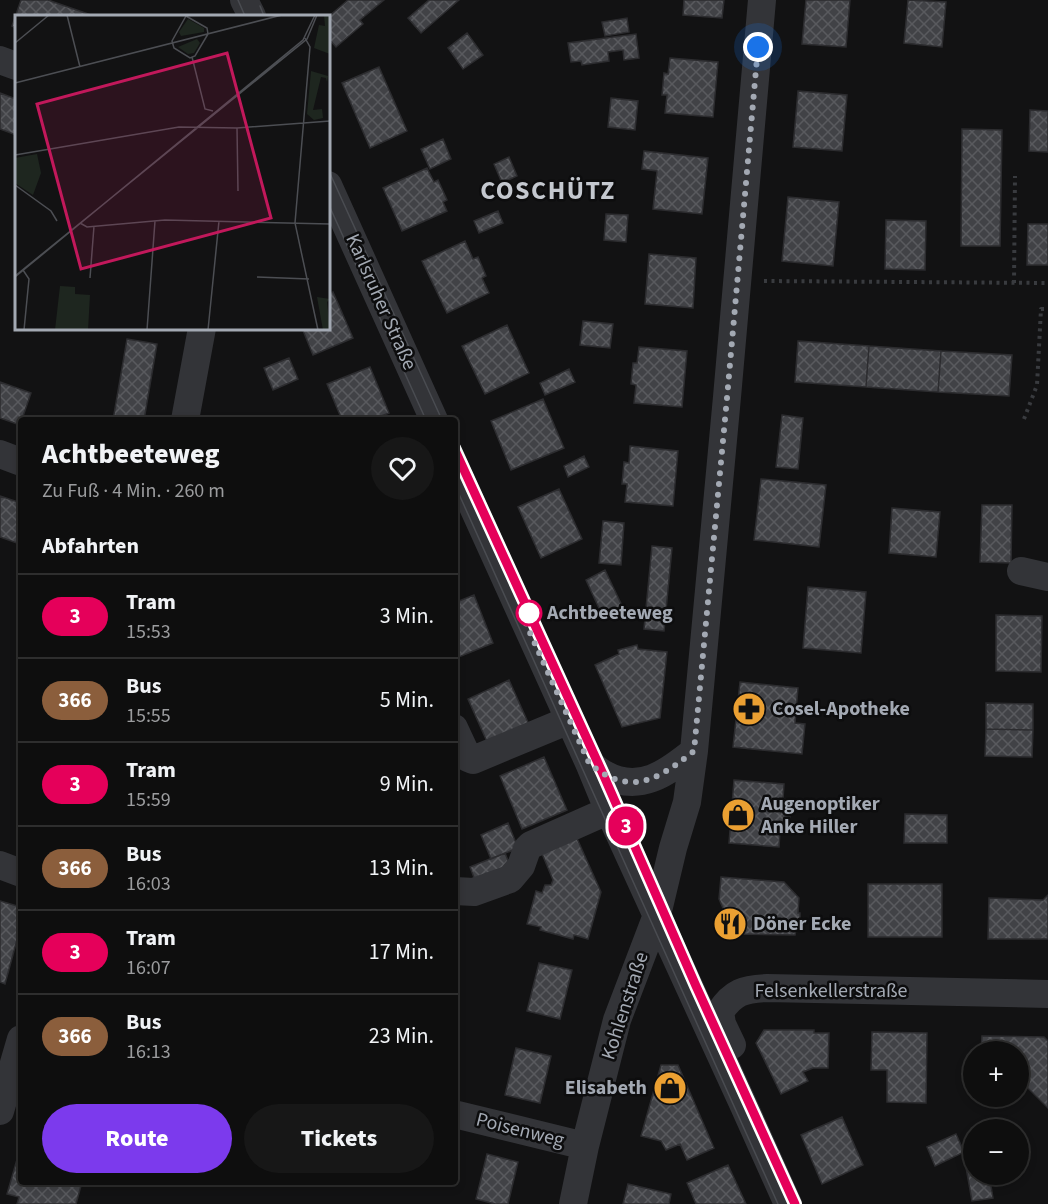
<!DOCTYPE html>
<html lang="de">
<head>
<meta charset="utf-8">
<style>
  :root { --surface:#0e0e0e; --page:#171717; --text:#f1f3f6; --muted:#9b9c9e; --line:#2e2e2e; --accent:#7c3aed }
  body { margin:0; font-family:"Source Sans 3",sans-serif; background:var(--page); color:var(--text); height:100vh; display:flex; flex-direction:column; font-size:22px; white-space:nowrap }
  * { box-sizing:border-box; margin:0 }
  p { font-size:20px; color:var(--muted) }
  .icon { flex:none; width:33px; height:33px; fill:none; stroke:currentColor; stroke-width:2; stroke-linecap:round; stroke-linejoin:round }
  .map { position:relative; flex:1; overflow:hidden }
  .details { position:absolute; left:18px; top:417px; width:440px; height:768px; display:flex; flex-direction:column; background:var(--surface); border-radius:6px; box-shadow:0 3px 9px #0003,0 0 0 2px var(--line) }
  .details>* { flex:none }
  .badge { padding:0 12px; border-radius:20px; font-size:21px; line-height:39px }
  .controls { position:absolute; left:963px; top:1041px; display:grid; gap:12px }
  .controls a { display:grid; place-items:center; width:66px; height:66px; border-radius:50%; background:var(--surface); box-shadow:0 3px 9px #0003,0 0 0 2px var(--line); font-size:30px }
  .you { position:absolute; width:30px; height:30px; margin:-15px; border:4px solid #fff; border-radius:50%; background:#1a73e8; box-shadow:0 0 0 9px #1a73e833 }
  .map>.badge { position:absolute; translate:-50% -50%; box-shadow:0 0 0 3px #fff }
  h2 { padding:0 24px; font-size:22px; line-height:54px }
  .round { display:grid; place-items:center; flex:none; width:63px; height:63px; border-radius:32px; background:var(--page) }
  .head { display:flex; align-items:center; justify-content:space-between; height:102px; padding:0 24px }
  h1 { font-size:28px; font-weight:800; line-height:45px }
  .cta { display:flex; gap:12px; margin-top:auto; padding:12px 24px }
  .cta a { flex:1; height:69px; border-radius:36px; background:var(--accent); color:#fff; font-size:24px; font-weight:800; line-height:69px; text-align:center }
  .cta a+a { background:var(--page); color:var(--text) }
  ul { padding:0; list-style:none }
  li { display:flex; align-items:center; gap:18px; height:84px; padding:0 24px; border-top:2px solid var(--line) }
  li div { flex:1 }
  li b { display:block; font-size:22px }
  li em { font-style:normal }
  li .badge { min-width:66px; font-weight:700; text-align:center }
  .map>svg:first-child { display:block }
  .building { fill:url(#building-cross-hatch); stroke:#2c2c2f; stroke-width:1.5 }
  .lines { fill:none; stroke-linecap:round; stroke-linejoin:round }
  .path { stroke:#393b3f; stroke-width:4; stroke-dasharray:3 4.5; stroke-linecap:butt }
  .minor { stroke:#333438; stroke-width:28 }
  .tram { stroke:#4a4c51; stroke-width:1.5 }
  .line-casing { stroke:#fff; stroke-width:14 }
  .line { stroke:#e5005a; stroke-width:9 }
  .walk { stroke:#a3a9b3; stroke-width:6; stroke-dasharray:0 10.8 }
  .stop-dot { fill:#fff; stroke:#e5005a; stroke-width:3 }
  .labels { text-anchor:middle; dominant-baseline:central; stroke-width:5; stroke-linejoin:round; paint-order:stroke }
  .street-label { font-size:20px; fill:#a3a9b3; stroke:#0d0d0e }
  .stop-label { font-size:20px; font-weight:bold; fill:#a3a9b3; stroke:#0d0d0e; text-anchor:start }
  .poi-label { font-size:20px; font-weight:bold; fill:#a3a9b3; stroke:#0d0d0e; text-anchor:start }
  .district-label { font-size:26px; font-weight:bold; letter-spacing:1.5px; fill:#c4c8cf; stroke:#0d0d0e }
  .inset-road { fill:none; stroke:#4c4e53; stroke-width:1.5 }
  .view { fill:#c2185b; fill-opacity:0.15; stroke:#c2185b; stroke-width:3 }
  .inset-edge { fill:none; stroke:#a3a9b3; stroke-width:3 }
</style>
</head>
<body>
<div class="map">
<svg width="1048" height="1204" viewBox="0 0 1048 1204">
  <defs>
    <pattern id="building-cross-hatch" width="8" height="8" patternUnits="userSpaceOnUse" patternTransform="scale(1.5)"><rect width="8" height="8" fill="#414246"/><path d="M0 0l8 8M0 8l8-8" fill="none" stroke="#595a5e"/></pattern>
  </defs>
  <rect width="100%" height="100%" fill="#121213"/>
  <path class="building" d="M21,0H48L94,16H16V28L12,26Z
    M348,0H384L360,20L363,24L336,47L328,38V17Z
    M429,0H459L421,33L408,18Z
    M684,0H724L722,18L683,15Z
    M806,0H850L846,47L802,44Z
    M908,0L946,2L942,47L904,43Z
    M627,18L629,32L605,36L602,22Z
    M467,33L483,55L463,69L448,48Z
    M636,34L639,58L624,60L623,50L608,52L609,61L582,65L581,61L571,62L568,43Z
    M670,58L718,62L713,117L665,113L667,95H662L664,73L668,74Z
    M379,67L407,131L370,148L342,83Z
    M798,91L847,95L842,151L793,147Z
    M0,93L16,99V135L0,129Z
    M611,98L638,101L635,130L608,127Z
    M1030,110L1048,111V152L1029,151Z
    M962,129L1002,130L1000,246H961Z
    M443,139L451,159L430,169L421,149Z
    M644,151L708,158L702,214L653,209L657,171L642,169Z
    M509,157L517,176L502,183L494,164Z
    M427,168L434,182L438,180L447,200L443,202L447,211L402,231L383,188Z
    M788,197L839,202L833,266L782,261Z
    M498,211L503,223L479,233L474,221Z
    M606,214L628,215L626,242L604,240Z
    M886,220L926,221L925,270L885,269Z
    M1028,224H1048V265H1027Z
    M465,241L473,259L478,257L486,276L482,278L489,293L447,313L422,261Z
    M649,254L696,258L693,308L645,304Z
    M333,292L353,338L313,355L302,328H328V294Z
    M583,321L613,324L610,348L580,345Z
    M507,325L529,373L485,394L462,346Z
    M127,339L157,344L144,420H113Z
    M798,341L869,346L866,387L795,382Z
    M869,346L941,351L938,392L866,387Z
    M639,347L687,351L682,407L634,403L636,385L631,384L633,363H637Z
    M941,351L1012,355L1009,396L938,392Z
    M289,358L298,379L273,390L264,368Z
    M370,367L389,413L371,420H342L327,384Z
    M569,369L575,382L545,395L540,383Z
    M0,382L31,393L20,425L0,418Z
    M543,399L564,448L511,470L491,421Z
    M782,415L803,418L798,469L776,467Z
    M630,446L678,451L673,506L625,502L627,484H622L624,462L629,463Z
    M584,456L589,467L568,477L564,466Z
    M761,479L826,485L819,547L754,540Z
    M559,489L582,539L541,558L518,507Z
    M0,496L21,503V531L17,543L0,537Z
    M982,505H1012L1011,563L980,562Z
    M892,508L940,512L936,557L889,553Z
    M603,521L624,523L621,565L599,563Z
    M652,546L672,548L664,631L644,629Z
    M605,570L624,610L604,619L586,580Z
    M808,587L866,592L861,653L803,648Z
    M474,595L493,643L454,659V603Z
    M996,615L1042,616L1041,672L996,671Z
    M637,645L638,649L667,652L660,718L622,727L595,665L619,654L618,650Z
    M509,680L530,727L489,746L468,699Z
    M740,682L798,688L795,723L805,724L802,754L733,747Z
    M986,703L1033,704V730L986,729Z
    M986,729L1033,730L1032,757L985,756Z
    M544,757L567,810L522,829L500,776Z
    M734,780L784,784L783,799H791L789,832L780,831L779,847L729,843Z
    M905,814L947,815V843H904Z
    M508,823L518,848L491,859L481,835Z
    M575,834L601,892L588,939L574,935L573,939L540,930L541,927L527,924L536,891L542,893L545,885H551L553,880L540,849Z
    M505,853L511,868L476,883L470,867Z
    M721,877L784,882L799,898L798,913H800V929H796L795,935L734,934L719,899Z
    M868,884H942V937H868Z
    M1048,895V939H988L989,898L1043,900Z
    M0,901L21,907V925L5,984L0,982Z
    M539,963L572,970L560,1019L527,1011Z
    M764,1030H814V1033H829L828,1068H813L803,1072L808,1081L781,1094L756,1043Z
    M872,1032L927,1033L926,1103L887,1102V1070H871Z
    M982,1036L1044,1037L1048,1041V1108L1023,1083H1018V1052H981Z
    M516,1048L551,1056L540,1103L505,1095Z
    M661,1065H678L714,1148L687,1160L680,1144L666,1150L661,1141L641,1136Z
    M842,1117L863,1165L822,1184L801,1135Z
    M956,1134L964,1152L935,1166L927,1147Z
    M487,1154L518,1162L508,1204H495L476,1199Z
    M18,1156L21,1157V1182H82L76,1204H17L19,1197L7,1194Z
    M974,1161V1174H989L993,1198L972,1201L965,1162Z
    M728,1165L746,1204H696L687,1183Z
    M628,1184L671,1194L669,1204H623Z"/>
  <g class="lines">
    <path class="path" d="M764,281L1048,283
      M1014,283L1015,176
      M1024,419L1037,385L1041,309H1048"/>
    <path class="minor" d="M244,0L252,16
      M0,60L16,66
      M328,185L434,420
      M185,420L202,328
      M0,454L21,462
      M454,465L589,763L608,809L744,1106L788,1204
      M1021,571L1048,577
      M454,728L468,758L473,760L562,723L568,719
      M589,763C593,766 598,771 604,774C639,794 667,773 694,751
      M0,865L21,873
      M455,891L474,892L510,879L521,866L527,849L531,845L603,813L608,809
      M732,1045L722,1024L720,1012C733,992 744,989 767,988L1048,994
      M0,1111L21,1039
      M454,1114L585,1146
      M573,1204L585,1146L617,1020L657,915L673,848L687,802L694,751L727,397L762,0"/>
    <path class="tram" d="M238,0L245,16
      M260,6L264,16
      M328,169L442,420
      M328,203L426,420
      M454,448L603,774L795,1204
      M454,483L778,1204"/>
  </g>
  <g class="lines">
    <defs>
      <path id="line" d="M454,448L603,774L696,986L795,1204"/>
    </defs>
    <use href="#line" class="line-casing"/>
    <use href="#line" class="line"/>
    <path class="walk" d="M529,613L526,624L589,763C593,766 598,771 604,774C639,794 666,773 694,751L727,398L758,47"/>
  </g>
  <defs>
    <symbol id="pharmacy-disc" viewBox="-11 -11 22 22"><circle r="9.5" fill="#eba032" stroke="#0d0d0e"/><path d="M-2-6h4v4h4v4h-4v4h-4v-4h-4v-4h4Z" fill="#111"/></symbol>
    <symbol id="shop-disc" viewBox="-11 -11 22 22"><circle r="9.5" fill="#eba032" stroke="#0d0d0e"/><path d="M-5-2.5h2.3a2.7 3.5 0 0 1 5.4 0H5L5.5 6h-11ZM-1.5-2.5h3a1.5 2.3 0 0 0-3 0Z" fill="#111"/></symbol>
    <symbol id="restaurant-disc" viewBox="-11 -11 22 22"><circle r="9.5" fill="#eba032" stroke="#0d0d0e"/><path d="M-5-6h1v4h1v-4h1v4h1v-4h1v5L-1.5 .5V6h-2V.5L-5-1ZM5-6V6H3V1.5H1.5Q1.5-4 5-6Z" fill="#111"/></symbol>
  </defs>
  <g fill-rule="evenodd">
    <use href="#pharmacy-disc" x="730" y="690" width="38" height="38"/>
    <use href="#shop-disc" x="719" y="796" width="38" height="38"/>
    <use href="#restaurant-disc" x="711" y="905" width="38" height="38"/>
    <use href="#shop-disc" x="651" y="1069" width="38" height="38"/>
  </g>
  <circle class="stop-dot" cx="529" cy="613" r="12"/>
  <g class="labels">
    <g class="street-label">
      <text transform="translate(381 302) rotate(66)">Karlsruher Straße</text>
      <text x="831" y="991">Felsenkellerstraße</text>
      <text transform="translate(625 1006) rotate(-72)">Kohlenstraße</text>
      <text transform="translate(520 1130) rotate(14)">Poisenweg</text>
    </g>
    <g class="stop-label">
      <text x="547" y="613">Achtbeeteweg</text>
    </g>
    <g class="poi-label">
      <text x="772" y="709">Cosel-Apotheke</text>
      <text x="761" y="804">Augenoptiker<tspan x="761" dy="23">Anke Hiller</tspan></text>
      <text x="753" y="924">Döner Ecke</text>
      <text x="647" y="1088" text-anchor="end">Elisabeth</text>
    </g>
    <g class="district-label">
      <text x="548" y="190">COSCHÜTZ</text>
    </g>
  </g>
  <g transform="translate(15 15)">
    <rect width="315" height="315" fill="#121213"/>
    <path d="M173,4L189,13V17L166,21L164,17ZM182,24L185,28L179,38L173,39L163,32ZM296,56L313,61L312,67L311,63L306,62L298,95L307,94L308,103L299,105L292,99ZM22,139L26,158L18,180L0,168V143Z" fill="#1e261f"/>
    <path d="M302,282L315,284L312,287L315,315H308Z" fill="#1e261f"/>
    <path d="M309,0H315V39L299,33L304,10L310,11Z" fill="#1e261f"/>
    <path d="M45,271L60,272V279L75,280L73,315H40Z" fill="#1e261f"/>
    <path class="inset-road" d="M52,0L65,52M171,1L192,13L193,19L180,41L175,43L159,33L157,26ZM290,23L295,32L280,208L303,315M0,28L34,0M177,42L190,94L198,96M0,68L267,0M222,113L223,176M0,140L164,112L222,113L315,106M0,170L36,196L42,206M65,208L72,212L150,205L315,209M8,255L14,264L9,315M0,261L292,24L302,0M0,262L288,25L300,0M242,262L294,264M75,263L79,211M132,315L140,206M193,315L204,206"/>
    <path class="view" d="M212,38L256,203L66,254L22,89Z"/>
    <rect width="315" height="315" class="inset-edge"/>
  </g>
</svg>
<div class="controls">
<a>+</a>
<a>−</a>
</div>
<div class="you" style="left:758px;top:47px"></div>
<b class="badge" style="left:626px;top:826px;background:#e5005a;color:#fff">3</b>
<section class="details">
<div class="head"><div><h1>Achtbeeteweg</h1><p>Zu Fuß · 4 Min. · 260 m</p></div><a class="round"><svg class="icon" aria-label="heart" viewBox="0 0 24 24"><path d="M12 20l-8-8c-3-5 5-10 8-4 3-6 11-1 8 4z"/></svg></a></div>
<h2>Abfahrten</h2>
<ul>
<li><span class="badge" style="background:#e5005a;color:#fff">3</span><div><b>Tram</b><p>15:53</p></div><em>3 Min.</em></li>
<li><span class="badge" style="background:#8b5e3c;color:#fff">366</span><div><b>Bus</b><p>15:55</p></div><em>5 Min.</em></li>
<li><span class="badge" style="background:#e5005a;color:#fff">3</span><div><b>Tram</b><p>15:59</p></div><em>9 Min.</em></li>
<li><span class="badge" style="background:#8b5e3c;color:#fff">366</span><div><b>Bus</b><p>16:03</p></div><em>13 Min.</em></li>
<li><span class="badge" style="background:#e5005a;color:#fff">3</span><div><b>Tram</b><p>16:07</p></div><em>17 Min.</em></li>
<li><span class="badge" style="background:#8b5e3c;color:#fff">366</span><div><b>Bus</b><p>16:13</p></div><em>23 Min.</em></li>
</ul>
<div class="cta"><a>Route</a><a>Tickets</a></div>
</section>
</div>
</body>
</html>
